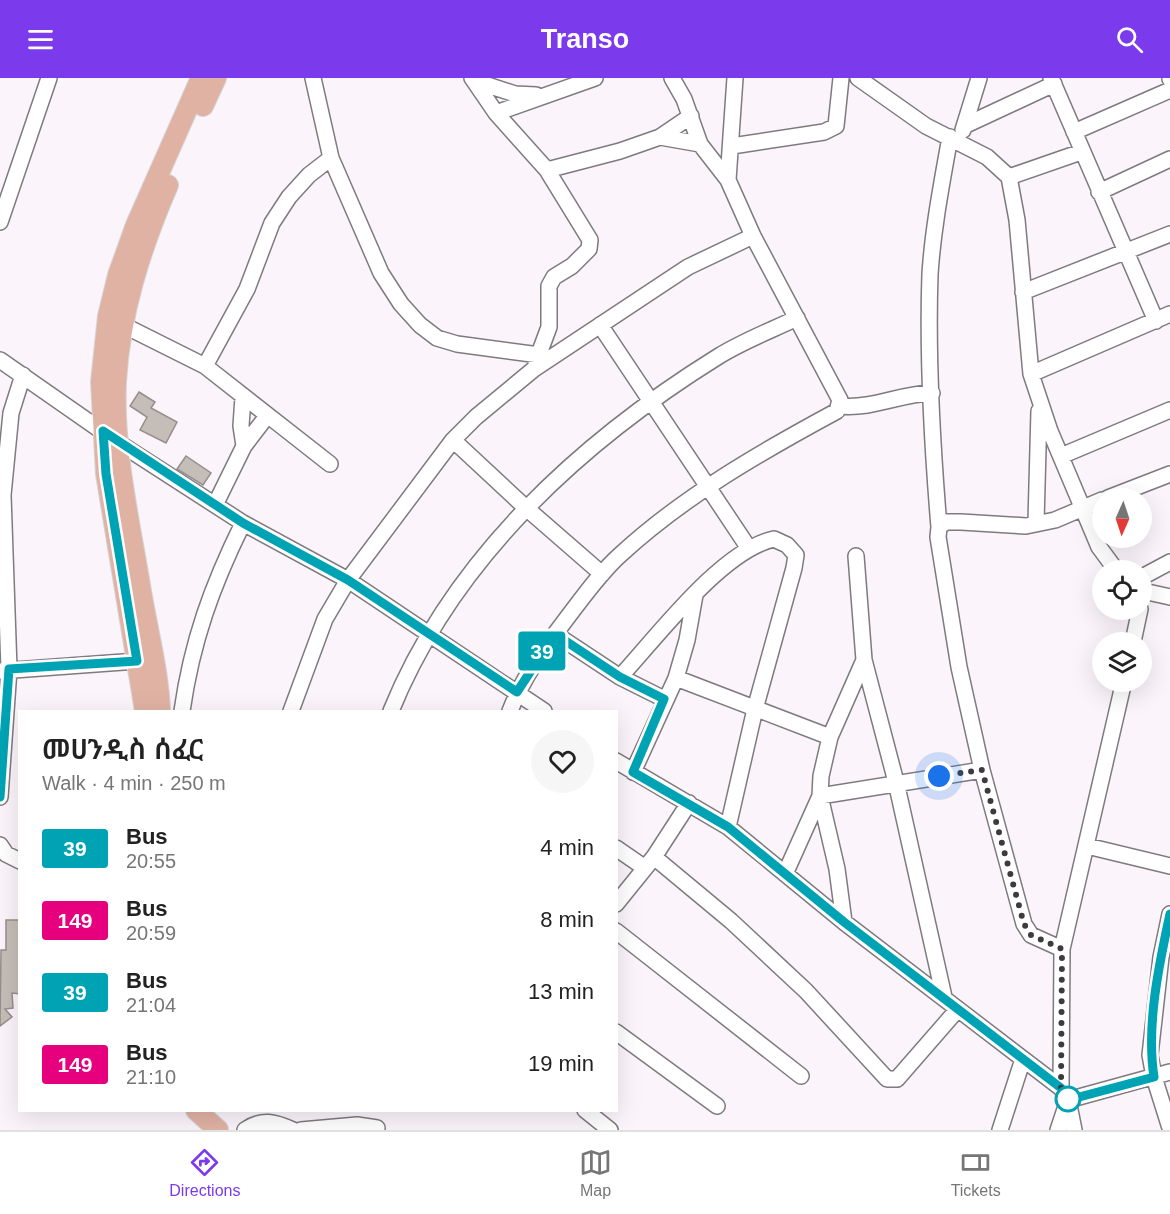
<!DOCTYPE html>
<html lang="en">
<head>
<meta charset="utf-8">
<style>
  :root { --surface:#fff; --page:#f6f6f6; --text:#222; --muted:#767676; --line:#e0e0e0; --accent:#7c3aed }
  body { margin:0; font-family:Arial,"Noto Sans Ethiopic",sans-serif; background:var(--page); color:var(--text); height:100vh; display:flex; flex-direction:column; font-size:22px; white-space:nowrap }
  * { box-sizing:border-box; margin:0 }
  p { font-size:20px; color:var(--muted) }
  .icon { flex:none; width:33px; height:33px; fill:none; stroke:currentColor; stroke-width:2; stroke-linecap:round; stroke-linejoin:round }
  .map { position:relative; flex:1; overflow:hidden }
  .panel { position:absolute; left:18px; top:632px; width:600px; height:402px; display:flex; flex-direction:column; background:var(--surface); border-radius:0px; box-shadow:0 6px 24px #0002 }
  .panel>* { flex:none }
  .badge { padding:0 12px; border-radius:4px; font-size:21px; line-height:39px }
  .needle { width:39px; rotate:183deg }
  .controls { position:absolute; left:1092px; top:410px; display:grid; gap:12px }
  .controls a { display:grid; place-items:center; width:60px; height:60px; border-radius:50%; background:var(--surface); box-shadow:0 6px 24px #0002; font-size:30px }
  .you { position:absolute; width:30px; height:30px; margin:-15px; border:4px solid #fff; border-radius:50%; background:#1a73e8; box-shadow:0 0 0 9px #1a73e833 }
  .map>.badge { position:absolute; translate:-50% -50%; box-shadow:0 0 0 3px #fff }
  .round { display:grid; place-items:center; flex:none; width:63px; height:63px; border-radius:32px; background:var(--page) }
  .head { display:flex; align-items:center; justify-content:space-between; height:102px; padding:0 24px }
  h1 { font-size:28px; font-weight:600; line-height:45px }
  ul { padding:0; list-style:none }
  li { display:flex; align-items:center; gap:18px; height:72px; padding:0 24px }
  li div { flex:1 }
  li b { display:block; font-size:22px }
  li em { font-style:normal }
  li .badge { min-width:66px; font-weight:700; text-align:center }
  header { display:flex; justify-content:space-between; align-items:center; height:78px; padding:0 24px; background:var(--accent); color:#fff; font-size:27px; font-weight:600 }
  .dock { display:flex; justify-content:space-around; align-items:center; height:84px; border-top:2px solid var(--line); background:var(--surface); font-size:16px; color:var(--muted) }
  .dock a { display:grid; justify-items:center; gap:3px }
  .dock .on { color:var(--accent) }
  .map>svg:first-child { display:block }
  .building { fill:#c4bdb8; stroke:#958e8a; stroke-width:1.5 }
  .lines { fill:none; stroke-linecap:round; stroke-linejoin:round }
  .minor-casing { stroke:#7f7a7f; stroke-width:18 }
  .major-casing { stroke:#d5d4d5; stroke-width:22 }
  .minor { stroke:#fff; stroke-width:15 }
  .major { stroke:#e0b2a3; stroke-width:20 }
  .line-casing { stroke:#fff; stroke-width:14 }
  .line { stroke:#00a3b4; stroke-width:9 }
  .walk { stroke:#3e3b3e; stroke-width:6; stroke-dasharray:0 10.8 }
  .stop-dot { fill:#fff; stroke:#00a3b4; stroke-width:3 }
</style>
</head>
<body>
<header><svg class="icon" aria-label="menu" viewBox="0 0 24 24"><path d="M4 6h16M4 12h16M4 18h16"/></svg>Transo<svg class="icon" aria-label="search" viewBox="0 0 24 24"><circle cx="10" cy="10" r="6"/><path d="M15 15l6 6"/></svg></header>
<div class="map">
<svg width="1170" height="1052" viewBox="0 0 1170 1052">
  <rect width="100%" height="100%" fill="#fbf4fa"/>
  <path class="building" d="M139,314L155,324L151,330L177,344L166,365L140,352L147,339L130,328Z
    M186,378L211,395L203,407L177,391Z
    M6,842H20V916L12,915L13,930L5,931L12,939L0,948L1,872H6Z"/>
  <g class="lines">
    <defs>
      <path id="minor" d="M313,0L331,80L381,195L401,226L420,247L437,260L457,266L539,277
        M472,0L496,35L547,92L590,162L589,171L572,188L554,199L549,208V249L536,284
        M858,0L926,48L987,79L1009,99L1017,142L1031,296L1050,353L1099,469L1116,492
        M1051,0L1156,243
        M1170,0V1
        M475,3L515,16L536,17
        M496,35L595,0
        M966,47L1054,6
        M963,52L979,0
        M1074,54L1170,12
        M660,59L700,66
        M950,59C942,104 933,150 930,196C927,280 932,365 939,449L938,459L959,589L982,692L1024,846L1031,857L1062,871
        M732,68L824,54L836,48L841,0
        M547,92L620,73L660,59L691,38
        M1009,99L1081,74
        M728,102L735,0
        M1099,114L1170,81
        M0,144L49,0
        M1023,214L1170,156
        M123,247L205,288L330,386
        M600,247L748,469
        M0,282L119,365L243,445L348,502L544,633
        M205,288L247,211L272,145L289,119L309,97L331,80
        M1031,296L1170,236
        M243,319L241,348L244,368
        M840,328C875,331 898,316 932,315
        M453,362L525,429L602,496
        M1061,378L1170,332
        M1108,420L1170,396
        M215,427L244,368L267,338
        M1036,444L1039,333
        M939,449L946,444H961L1026,448L1055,442L1102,422
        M856,478L864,582L896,704L944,919
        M1142,499L1170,484
        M1143,513L1170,519
        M555,556L620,599L664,621
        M1133,564L1140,531
        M0,593L137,583
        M620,599C657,559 722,472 774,461L787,467L796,477L794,490L755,631L728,749
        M676,600L830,659
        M182,633C192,563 212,508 243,445
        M291,633L325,541L348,502L453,362L476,339L534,291L688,189L753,158
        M391,633C453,480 582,363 719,278C743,263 772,252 797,240
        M510,633C523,599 545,569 567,540C584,518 600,495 620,477C684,418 761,374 837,333L840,322L753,158L728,102L700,66L684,21L672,0
        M616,683L728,749L844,844L1061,1010L1068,1022L1074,1052
        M633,694L676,600L687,562L695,517
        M820,718L982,692
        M0,719L9,591L3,417L11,335L23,297
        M0,767L6,776L20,783
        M1087,768L1170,788
        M616,770L645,790
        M654,779L731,843L806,913L887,1001H897L958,931
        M785,796L820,718
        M616,826L654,779L689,725
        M1170,836L1161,879L1150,977L1154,999L1170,1050
        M844,844L837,791L820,718L821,698L830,659L864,582
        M616,853L801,998
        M616,954L717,1028
        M1061,1010L1062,871L1124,603
        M585,1032L610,1052
        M245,1052C262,1040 275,1044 293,1052
        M301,1052L357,1047L377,1050
        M1000,1052L1023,981
        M1058,1052L1068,1022L1170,994"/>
      <path id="major" d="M203,28L216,0
        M145,633L106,396L101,304L108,238L118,197L136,147L201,0
        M160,633C159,594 146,546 140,507C129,441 113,372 116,304C120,234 141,170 168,107
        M196,1032L218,1052"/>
    </defs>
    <use href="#minor" class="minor-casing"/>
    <use href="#major" class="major-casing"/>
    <use href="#minor" class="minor"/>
    <use href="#major" class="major"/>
  </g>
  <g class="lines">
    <defs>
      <path id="line" d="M0,719L9,591L137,583L106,396L103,353L243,445L348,502L517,614L555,556L620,599L664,621L633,694L728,749L844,844L1061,1010L1068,1022L1154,999C1146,948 1159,886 1170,836"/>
    </defs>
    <use href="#line" class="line-casing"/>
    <use href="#line" class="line"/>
    <path class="walk" d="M939,698L982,692L1024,846L1031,857L1062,871L1061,1010L1068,1021"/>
  </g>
  <circle class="stop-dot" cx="1068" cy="1021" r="12"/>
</svg>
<div class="controls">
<a><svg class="needle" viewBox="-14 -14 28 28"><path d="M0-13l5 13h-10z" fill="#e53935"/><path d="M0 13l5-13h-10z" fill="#767676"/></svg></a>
<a><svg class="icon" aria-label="locate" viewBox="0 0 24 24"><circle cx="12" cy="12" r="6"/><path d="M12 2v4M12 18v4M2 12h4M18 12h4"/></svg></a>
<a><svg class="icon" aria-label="layers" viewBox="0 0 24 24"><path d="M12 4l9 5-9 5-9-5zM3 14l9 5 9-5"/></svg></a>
</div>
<div class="you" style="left:939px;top:698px"></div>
<b class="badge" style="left:542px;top:573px;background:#00a3b4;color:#fff">39</b>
<section class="panel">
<div class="head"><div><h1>መሀንዲስ ሰፈር</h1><p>Walk · 4 min · 250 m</p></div><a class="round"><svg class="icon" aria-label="heart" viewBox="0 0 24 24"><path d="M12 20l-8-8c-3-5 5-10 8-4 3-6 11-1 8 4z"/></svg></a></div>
<ul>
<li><span class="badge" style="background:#00a3b4;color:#fff">39</span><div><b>Bus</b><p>20:55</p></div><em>4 min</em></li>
<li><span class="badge" style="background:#e6007e;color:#fff">149</span><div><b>Bus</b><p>20:59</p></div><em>8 min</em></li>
<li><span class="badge" style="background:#00a3b4;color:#fff">39</span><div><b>Bus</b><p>21:04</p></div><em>13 min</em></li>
<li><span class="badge" style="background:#e6007e;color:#fff">149</span><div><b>Bus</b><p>21:10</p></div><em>19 min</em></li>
</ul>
</section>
</div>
<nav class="dock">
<a class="on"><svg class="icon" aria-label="directions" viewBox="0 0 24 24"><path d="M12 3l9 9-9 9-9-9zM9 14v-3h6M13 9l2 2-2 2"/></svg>Directions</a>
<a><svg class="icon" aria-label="map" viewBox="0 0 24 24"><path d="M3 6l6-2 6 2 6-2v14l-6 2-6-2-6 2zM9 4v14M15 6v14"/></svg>Map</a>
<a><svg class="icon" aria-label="tickets" viewBox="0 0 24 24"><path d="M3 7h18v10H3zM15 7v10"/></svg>Tickets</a>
</nav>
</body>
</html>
